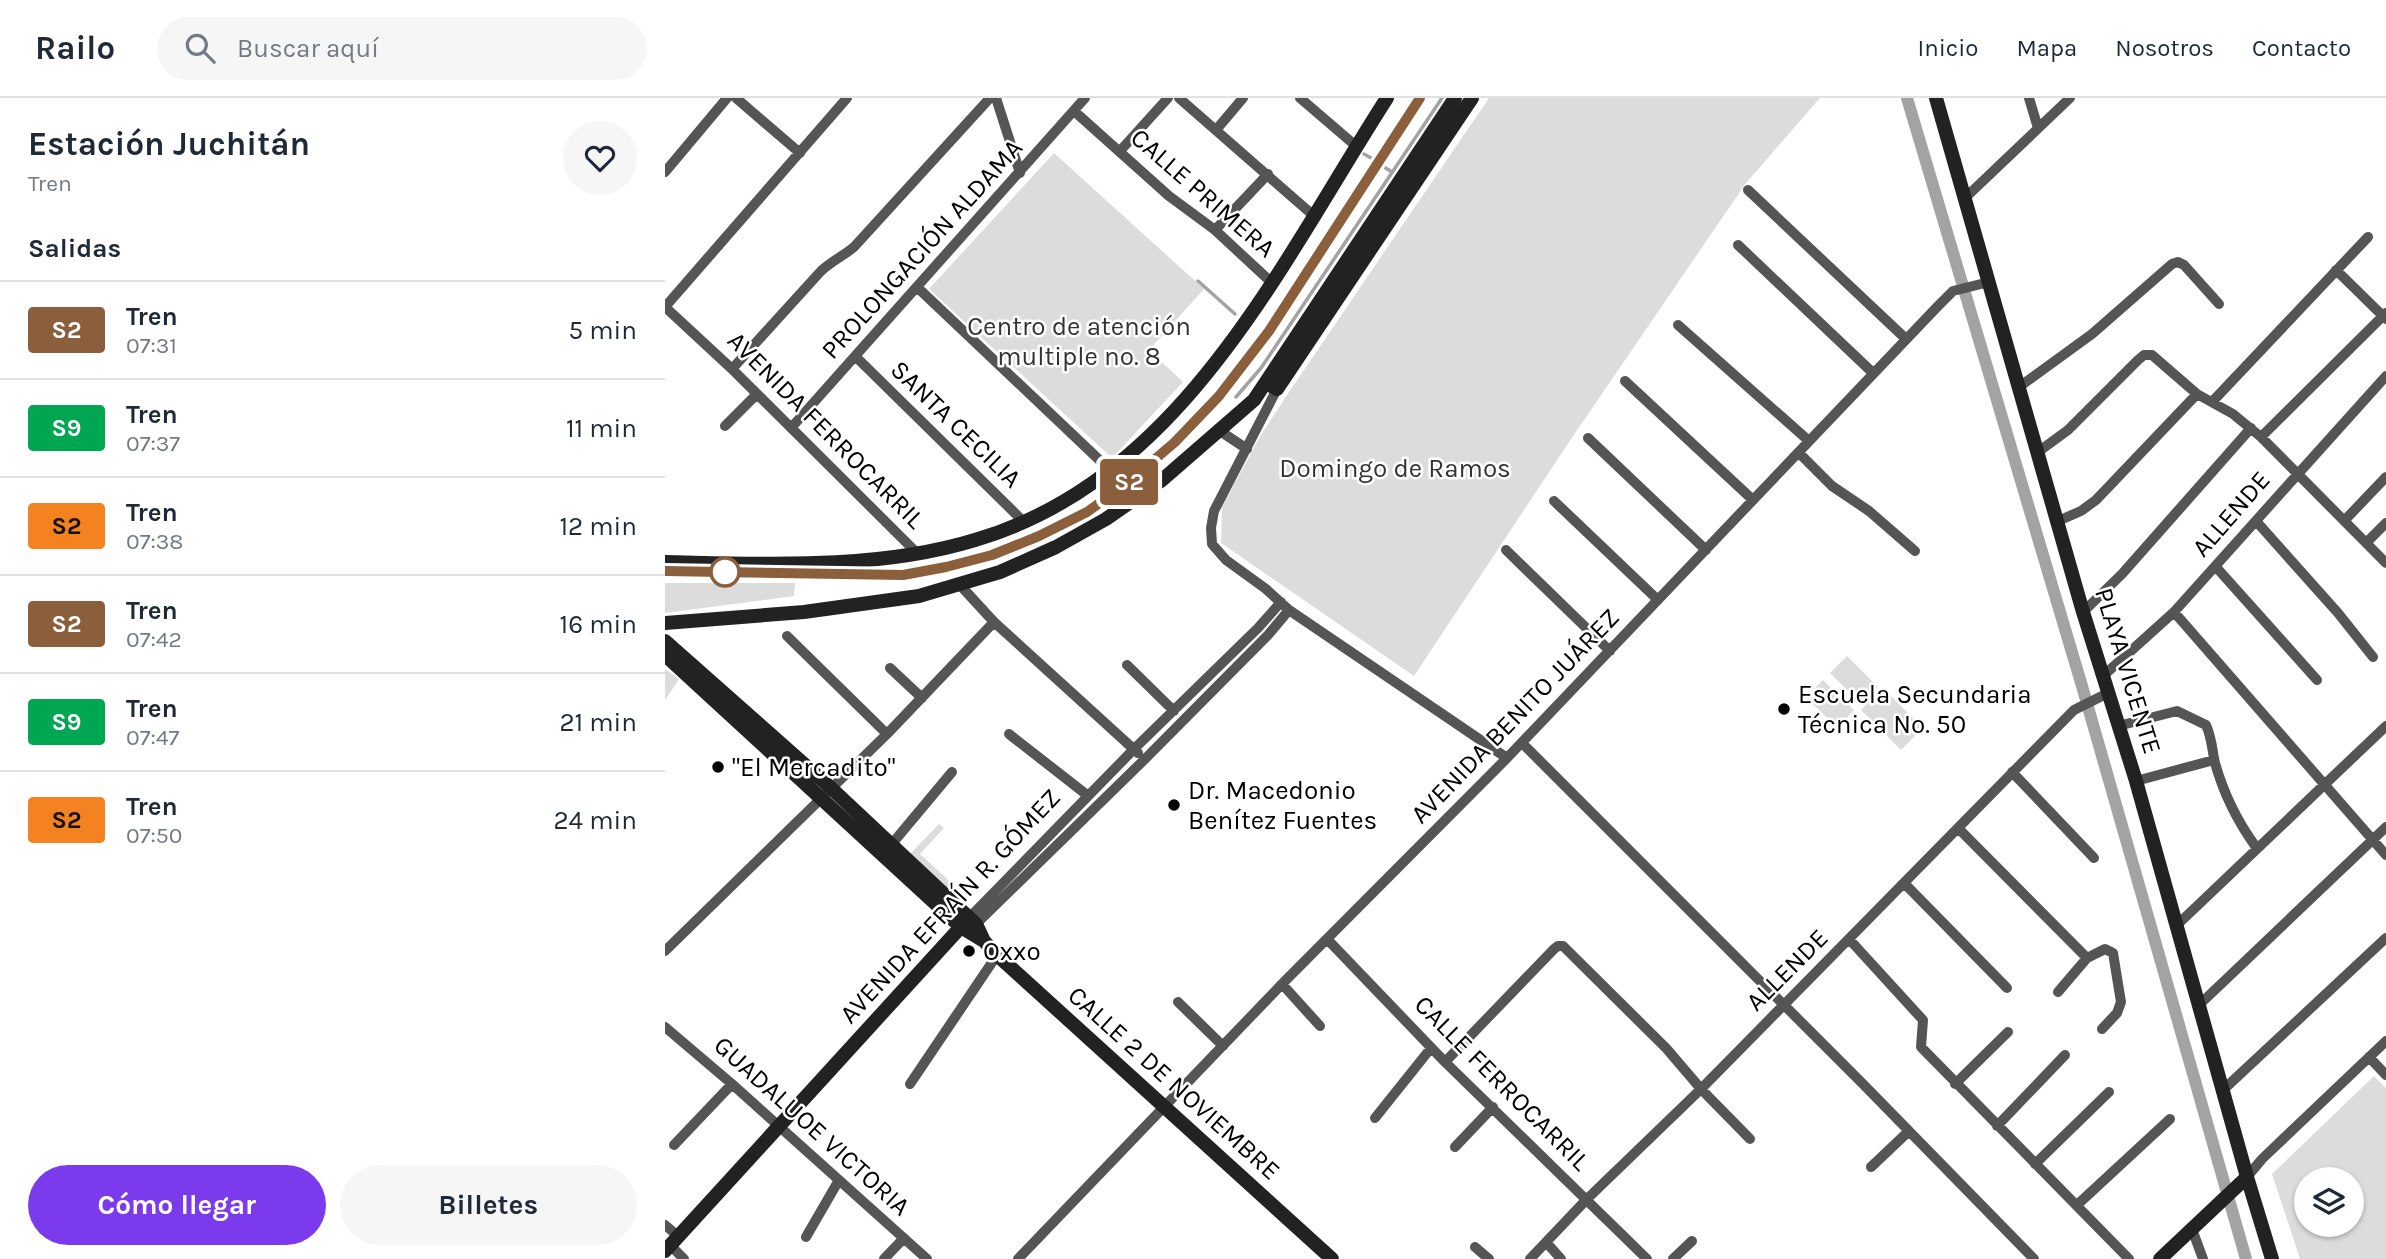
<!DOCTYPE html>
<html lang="es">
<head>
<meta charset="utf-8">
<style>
  :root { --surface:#fff; --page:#f6f6f7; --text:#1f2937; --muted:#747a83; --line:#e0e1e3; --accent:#7c3aed }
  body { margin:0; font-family:Karla,sans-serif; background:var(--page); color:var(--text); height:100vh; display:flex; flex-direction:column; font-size:26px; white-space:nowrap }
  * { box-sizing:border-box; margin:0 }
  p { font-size:23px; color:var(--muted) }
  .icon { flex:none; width:38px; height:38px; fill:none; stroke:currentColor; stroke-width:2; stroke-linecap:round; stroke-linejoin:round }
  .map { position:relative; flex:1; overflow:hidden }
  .details { display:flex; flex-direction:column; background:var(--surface); width:665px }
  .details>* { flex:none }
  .badge { padding:0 14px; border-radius:5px; font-size:24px; line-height:46px }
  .fabs { position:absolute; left:1629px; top:1069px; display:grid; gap:14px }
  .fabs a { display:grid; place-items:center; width:70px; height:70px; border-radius:50%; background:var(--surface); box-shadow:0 2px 5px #0004; font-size:35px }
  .map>.badge { position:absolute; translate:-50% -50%; box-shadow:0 0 0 4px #fff }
  h2 { padding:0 28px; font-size:26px; line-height:63px }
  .round { display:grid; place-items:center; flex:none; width:74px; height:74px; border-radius:37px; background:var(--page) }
  .head { display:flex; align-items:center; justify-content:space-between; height:119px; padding:0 28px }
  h1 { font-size:33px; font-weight:700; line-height:52px }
  .primary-button { display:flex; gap:14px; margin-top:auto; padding:14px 28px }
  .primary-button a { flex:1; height:80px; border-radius:42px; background:var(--accent); color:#fff; font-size:28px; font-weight:700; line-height:80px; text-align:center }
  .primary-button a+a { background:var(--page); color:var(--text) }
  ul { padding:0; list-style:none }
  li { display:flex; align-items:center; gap:21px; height:98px; padding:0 28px; border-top:2px solid var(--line) }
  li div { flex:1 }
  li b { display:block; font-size:26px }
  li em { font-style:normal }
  li .badge { min-width:77px; font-weight:700; text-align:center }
  header { display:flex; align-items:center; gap:42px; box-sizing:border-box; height:98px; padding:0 35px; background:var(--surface); border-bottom:2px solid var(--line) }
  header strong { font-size:33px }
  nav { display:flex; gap:38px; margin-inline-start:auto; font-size:24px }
  .search { width:490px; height:63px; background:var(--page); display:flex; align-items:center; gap:18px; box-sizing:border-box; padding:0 24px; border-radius:38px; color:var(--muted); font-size:26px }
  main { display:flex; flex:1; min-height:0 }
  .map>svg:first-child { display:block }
  .green { fill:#dcdcdc; fill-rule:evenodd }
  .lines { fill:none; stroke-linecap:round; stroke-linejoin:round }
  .stream { stroke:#a3a3a3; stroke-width:3.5 }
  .canal { stroke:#a3a3a3; stroke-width:12 }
  .street { stroke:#555; stroke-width:10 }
  .secondary { stroke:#222; stroke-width:14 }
  .rail-casing { stroke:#000; stroke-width:6 }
  .rail { stroke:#fff; stroke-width:3.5; stroke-dasharray:10; stroke-linecap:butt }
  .line-casing { stroke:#fff; stroke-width:16 }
  .line { stroke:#8b5e3c; stroke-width:10 }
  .stop-dot { fill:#fff; stroke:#8b5e3c; stroke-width:3.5 }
  .poi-dot { fill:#000; stroke:#fff; stroke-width:2.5 }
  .labels { text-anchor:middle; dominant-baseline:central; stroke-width:5; stroke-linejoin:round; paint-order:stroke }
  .street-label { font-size:26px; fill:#000; stroke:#fff }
  .park-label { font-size:26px; fill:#333; stroke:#fff }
  .poi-label { font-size:26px; fill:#000; stroke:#fff; text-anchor:start }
</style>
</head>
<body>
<header>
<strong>Railo</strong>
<div class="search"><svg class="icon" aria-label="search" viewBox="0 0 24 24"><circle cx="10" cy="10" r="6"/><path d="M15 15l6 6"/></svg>Buscar aquí</div>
<nav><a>Inicio</a><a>Mapa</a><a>Nosotros</a><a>Contacto</a></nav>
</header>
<main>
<section class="details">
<div class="head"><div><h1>Estación Juchitán</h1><p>Tren</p></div><a class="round"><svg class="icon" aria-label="heart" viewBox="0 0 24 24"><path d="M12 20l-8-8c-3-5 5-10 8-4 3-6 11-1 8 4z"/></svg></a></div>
<h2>Salidas</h2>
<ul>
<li><span class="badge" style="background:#8b5e3c;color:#fff">S2</span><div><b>Tren</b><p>07:31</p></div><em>5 min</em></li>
<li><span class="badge" style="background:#00a651;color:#fff">S9</span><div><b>Tren</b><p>07:37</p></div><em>11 min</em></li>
<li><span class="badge" style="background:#f58220;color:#111">S2</span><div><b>Tren</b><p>07:38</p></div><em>12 min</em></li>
<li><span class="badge" style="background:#8b5e3c;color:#fff">S2</span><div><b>Tren</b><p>07:42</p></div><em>16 min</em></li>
<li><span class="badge" style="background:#00a651;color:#fff">S9</span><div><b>Tren</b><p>07:47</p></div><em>21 min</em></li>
<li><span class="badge" style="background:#f58220;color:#111">S2</span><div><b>Tren</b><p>07:50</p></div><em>24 min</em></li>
</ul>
<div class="primary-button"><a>Cómo llegar</a><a>Billetes</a></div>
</section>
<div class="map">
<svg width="1721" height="1161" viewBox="0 0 1721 1161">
  <rect width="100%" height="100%" fill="#fff"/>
  <path class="green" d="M824,0H1155L1081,85L904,344L749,578L556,445L557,409L594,340L620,300Z
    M389,55L539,191L484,252L518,284L447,360L264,191Z
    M0,485H130L129,498L0,515Z
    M1182,558L1213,589L1196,606L1165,575Z
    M0,571L14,581L0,602Z
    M1158,582L1189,612L1172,630L1141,599Z
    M1218,590L1258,630L1236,652L1196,612Z
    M274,726L279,730L255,756L293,791L287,797L245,756Z
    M1709,978L1721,990V1161H1635L1607,1076ZM1642,1082H1687V1127H1642Z"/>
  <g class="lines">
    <path class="stream" d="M699,56L706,60
      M719,69L727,74
      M533,183L570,216
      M571,299L596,270L777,0"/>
    <path class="canal" d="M1242,0L1417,588L1581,1161"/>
    <path class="street" d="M71,0L135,55
      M331,0L355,75
      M514,0L649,118
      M635,0L691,48
      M1364,0L1373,30
      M409,13L504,98L550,132L606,184
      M551,32L578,0
      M455,53L503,0
      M0,74L62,0
      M1083,92L1241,241
      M1300,100L1405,0
      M550,132L603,76
      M1073,147L1208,275
      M1671,172L1721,221
      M253,190L446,373
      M0,209L67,271L252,455
      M0,209L182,0
      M1013,227L1144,343
      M191,259L360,425
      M67,271L156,173C167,163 178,158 189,149L325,0
      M960,283L1088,402
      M1354,289L1427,236L1507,166L1513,164L1519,167L1554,206
      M612,291L549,413L546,430L547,446L561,462L601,491L624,512L842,660
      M1547,304L1703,139
      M60,328L92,296
      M126,330L420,0
      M555,333L582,351
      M1596,339L1721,215
      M923,340L1041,452
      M1373,354L1403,332L1473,262L1479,257H1487L1532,296L1568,316L1596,339L1721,465
      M1134,355L1167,388L1204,413L1250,453
      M889,403L993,502
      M1393,423L1416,413L1431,402L1532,296
      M1591,423L1673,515L1708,559
      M1679,423L1721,379
      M1701,445L1721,425
      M841,452L945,553
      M1551,469L1652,582
      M295,487L329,524L473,655
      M1418,514L1457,476L1586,330
      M1509,514L1721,757
      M122,538L222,636
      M462,567L509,613
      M225,570L257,600
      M1438,578L1509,514L1721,278
      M1453,628L1512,613L1541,627C1547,640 1547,652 1550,665C1559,697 1572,723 1591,749
      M344,636L422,697
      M857,645L1198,986L1369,1161
      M1347,674L1429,760
      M1471,683L1549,662
      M1293,730L1422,860
      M226,747L287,674
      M1239,785L1342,890
      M304,820L469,651L593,530L616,504
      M1511,828L1721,628
      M307,830L479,662L603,537L624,512
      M662,841L780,964L982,1161
      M1184,841L1258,922L1256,949L1464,1161
      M0,853L222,636L329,524
      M617,886L655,928
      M1393,894L1422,860L1440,851L1448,855L1456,904L1452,915L1437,931
      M513,904L558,948
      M1534,907L1721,729
      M0,929L67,986L262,1161
      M1704,959L1721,977
      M780,964L889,851L893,848H898L1001,950L1036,991L1085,1041
      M245,986L332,857
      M1290,986L1343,934
      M1558,992L1721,840
      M710,1020L766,950
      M1332,1028L1400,957
      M9,1047L67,986
      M790,1049L828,1009
      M1370,1066L1444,994
      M1206,1069L1244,1033
      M1582,1079L1597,1061L1721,943
      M1412,1107L1505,1021
      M0,1127L13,1138
      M1527,1131L1538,1161
      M141,1139L174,1082
      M881,1144L896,1161
      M5,1147L19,1161
      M810,1149L824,1161
      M219,1161L239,1140
      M353,1161L617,886L842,660L1273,208L1288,193L1324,184
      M865,1161L922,1101L1036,991L1409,612L1443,595
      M1008,1161L1027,1143"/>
    <path class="secondary" d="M1271,0L1418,514L1471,683L1582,1079L1607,1161
      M601,285L612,291L807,0
      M0,464C101,466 212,472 310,442C517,381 614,168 722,0
      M0,525L139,514L254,498L335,474L391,449L441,421L497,382L589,302L790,0
      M0,543L166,690L311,826L319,843L332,857L667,1161
      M0,557L296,829L319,843
      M0,1153L304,820
      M1495,1161L1582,1079"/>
    <defs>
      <path id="rail" d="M0,473C53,474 106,475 159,475C185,476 212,479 238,477C276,474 316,461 351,447C499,389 577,275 660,146C691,97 723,49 755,0"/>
    </defs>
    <use href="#rail" class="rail-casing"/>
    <use href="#rail" class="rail"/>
  </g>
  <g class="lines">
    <defs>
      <path id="line" d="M0,473L238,477L281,469L327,457L374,438L422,414L461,386L510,344L554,298L604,233L755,0"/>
    </defs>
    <use href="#line" class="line-casing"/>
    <use href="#line" class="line"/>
  </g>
  <circle class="stop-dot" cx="60" cy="474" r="14"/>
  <g class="poi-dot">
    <circle cx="1119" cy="611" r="7"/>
    <circle cx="53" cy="669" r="7"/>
    <circle cx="509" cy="707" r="7"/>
    <circle cx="304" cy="853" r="7"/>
  </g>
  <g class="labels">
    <g class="street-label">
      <text transform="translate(538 95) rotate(41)">CALLE PRIMERA</text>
      <text transform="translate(257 151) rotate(-48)">PROLONGACIÓN ALDAMA</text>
      <text transform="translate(291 326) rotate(44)">SANTA CECILIA</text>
      <text transform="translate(161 332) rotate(45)">AVENIDA FERROCARRIL</text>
      <text transform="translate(1566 416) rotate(-49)">ALLENDE</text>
      <text transform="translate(1463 573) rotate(73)">PLAYA VICENTE</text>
      <text transform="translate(850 618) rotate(-46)">AVENIDA BENITO JUÁREZ</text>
      <text transform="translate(285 808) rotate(-47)">AVENIDA EFRAÍN R. GÓMEZ</text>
      <text transform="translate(1122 872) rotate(-45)">ALLENDE</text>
      <text transform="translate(509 985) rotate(42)">CALLE 2 DE NOVIEMBRE</text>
      <text transform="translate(837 985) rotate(45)">CALLE FERROCARRIL</text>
      <text transform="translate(147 1028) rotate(42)">GUADALUOE VICTORIA</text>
    </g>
    <g class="park-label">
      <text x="414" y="228">Centro de atención<tspan x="414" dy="30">multiple no. 8</tspan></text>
      <text x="730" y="370">Domingo de Ramos</text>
    </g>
    <g class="poi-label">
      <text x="1133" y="596">Escuela Secundaria<tspan x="1133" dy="30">Técnica No. 50</tspan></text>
      <text x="67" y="669">"El Mercadito"</text>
      <text x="523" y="692">Dr. Macedonio<tspan x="523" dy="30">Benítez Fuentes</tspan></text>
      <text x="318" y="853">Oxxo</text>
    </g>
  </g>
</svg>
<div class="fabs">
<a><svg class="icon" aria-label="layers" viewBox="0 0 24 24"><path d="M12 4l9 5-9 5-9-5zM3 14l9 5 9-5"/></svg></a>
</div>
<b class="badge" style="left:464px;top:384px;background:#8b5e3c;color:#fff">S2</b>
</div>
</main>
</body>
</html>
